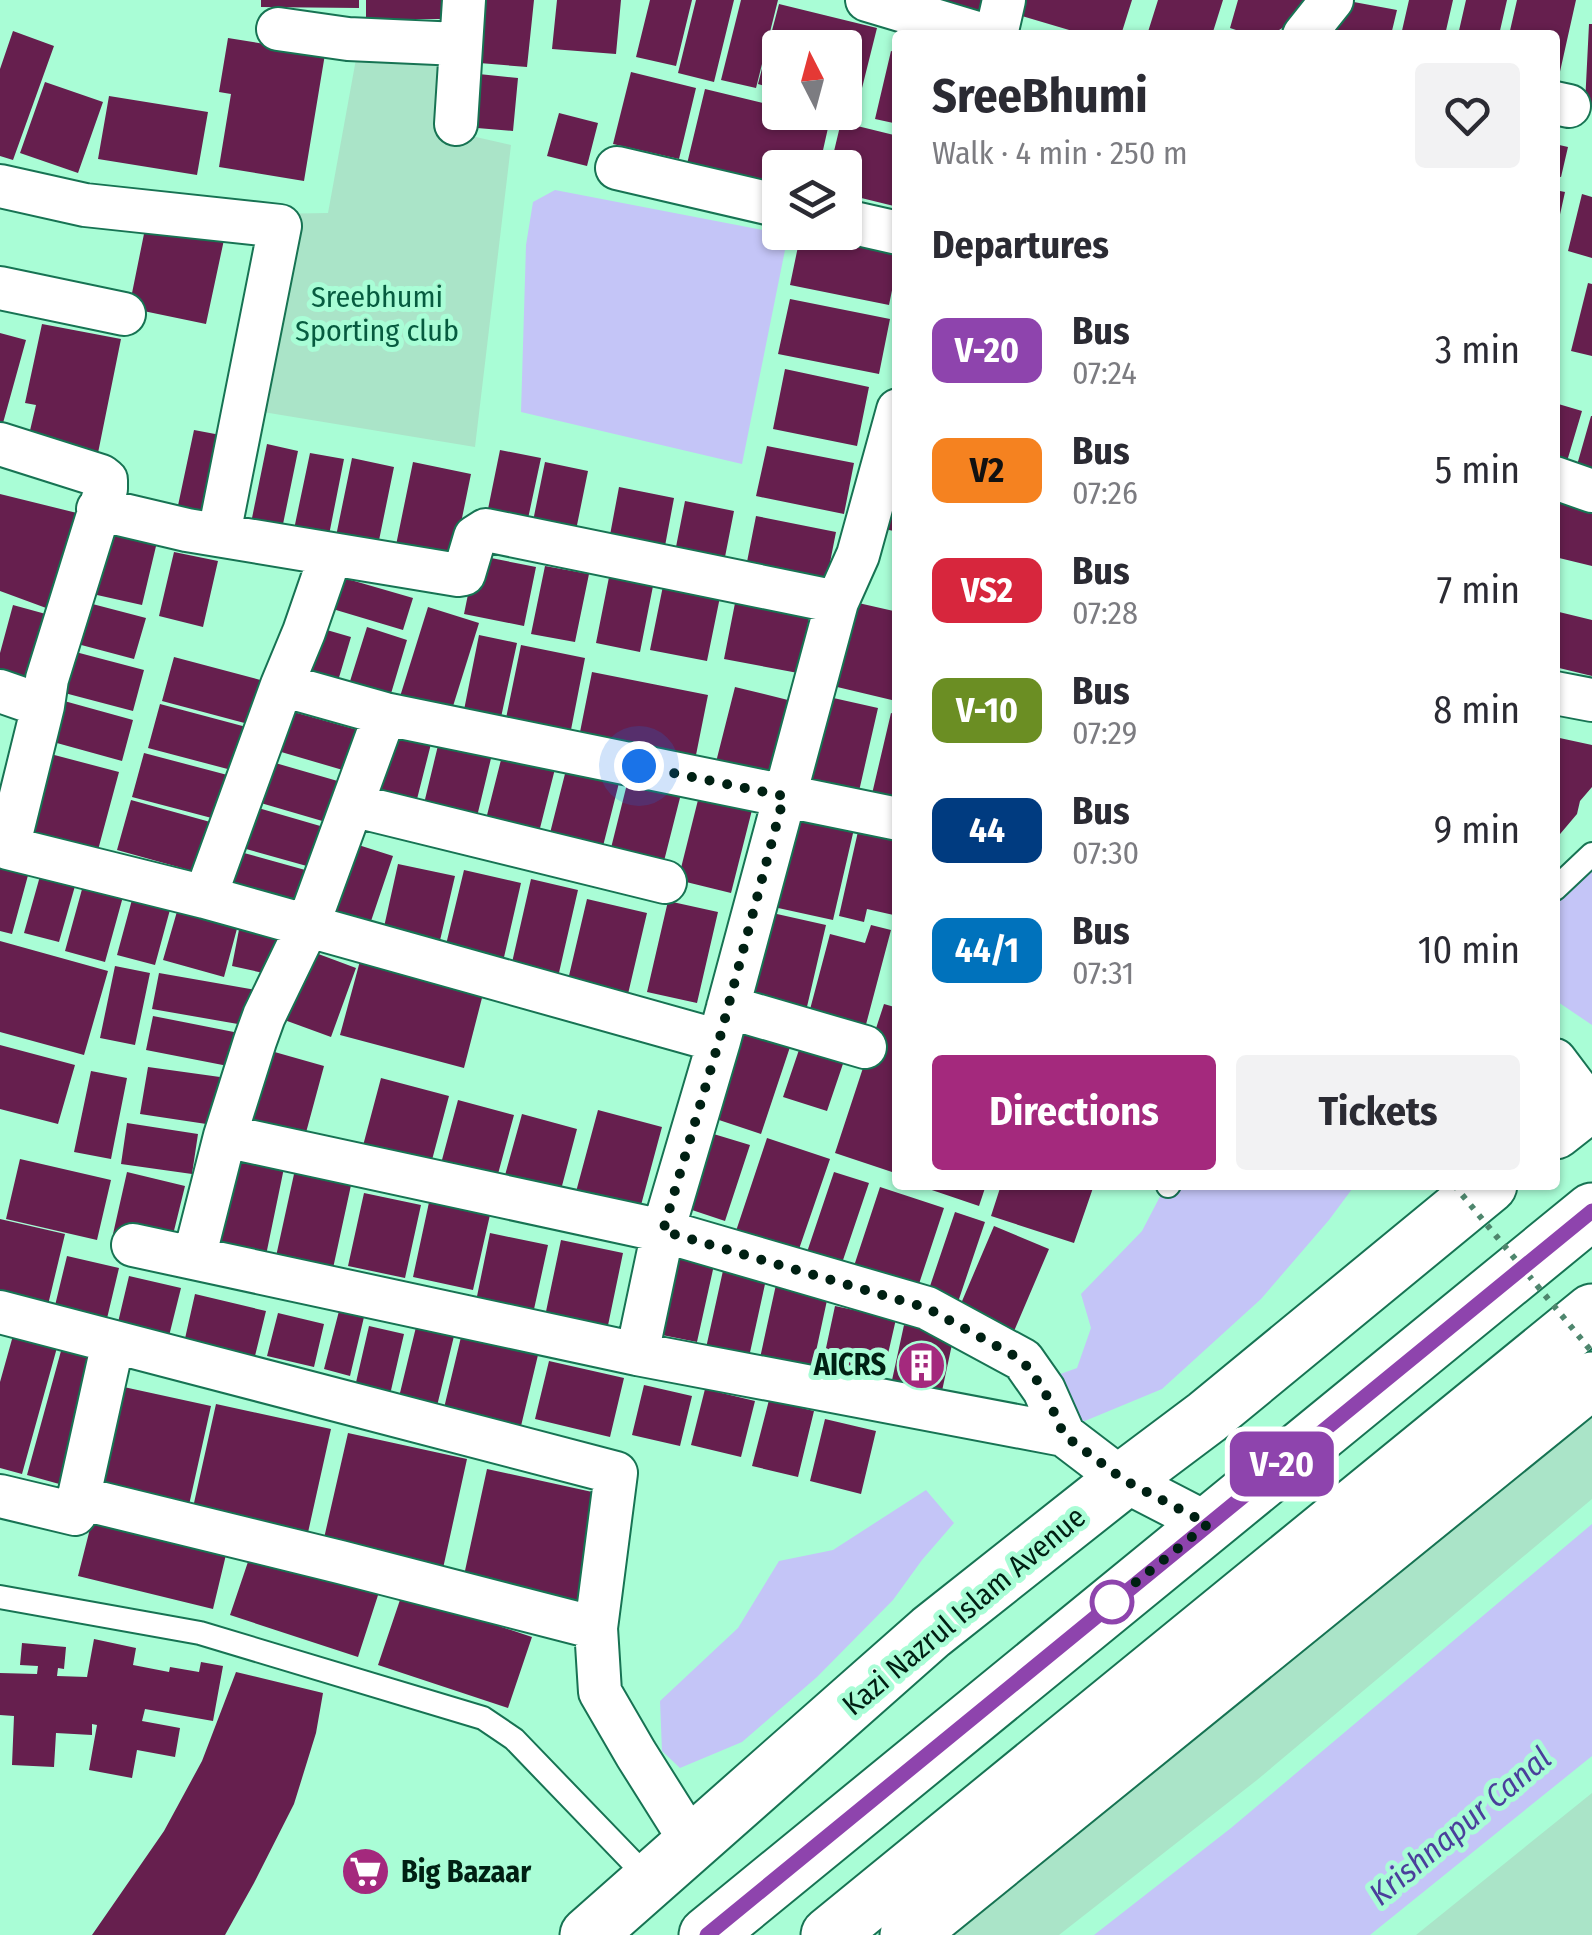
<!DOCTYPE html>
<html lang="en">
<head>
<meta charset="utf-8">
<style>
  :root { --surface:#fff; --page:#f2f2f3; --text:#2b2b33; --muted:#7c7c81; --accent:#a4297d }
  body { margin:0; font-family:"Fira Sans Condensed",sans-serif; background:var(--page); color:var(--text); height:100vh; display:flex; flex-direction:column; font-size:38px; white-space:nowrap }
  * { box-sizing:border-box; margin:0 }
  p { font-size:32px; color:var(--muted) }
  .icon { flex:none; width:55px; height:55px; fill:none; stroke:currentColor; stroke-width:2; stroke-linecap:round; stroke-linejoin:round }
  .map { position:relative; flex:1; overflow:hidden }
  .panel { position:absolute; left:892px; top:30px; width:668px; height:1160px; display:flex; flex-direction:column; background:var(--surface); border-radius:10px; box-shadow:0 2px 8px #0004 }
  .panel>* { flex:none }
  .badge { padding:0 20px; border-radius:15px; font-size:35px; line-height:65px }
  .needle { width:65px; rotate:354deg }
  .buttons { position:absolute; left:762px; top:30px; display:grid; gap:20px }
  .buttons a { display:grid; place-items:center; width:100px; height:100px; border-radius:10px; background:var(--surface); box-shadow:0 2px 8px #0004; font-size:50px }
  .you { position:absolute; width:50px; height:50px; margin:-25px; border:8px solid #fff; border-radius:50%; background:#1a73e8; box-shadow:0 0 0 15px #1a73e833 }
  .map>.badge { position:absolute; translate:-50% -50%; box-shadow:0 0 0 5px #fff }
  h2 { padding:0 40px; font-size:38px; line-height:90px }
  .round { display:grid; place-items:center; flex:none; width:105px; height:105px; border-radius:10px; background:var(--page) }
  .head { display:flex; align-items:center; justify-content:space-between; height:170px; padding:0 40px }
  h1 { font-size:48px; font-weight:700; line-height:75px }
  .action { display:flex; gap:20px; margin-top:auto; padding:20px 40px }
  .action a { flex:1; height:115px; border-radius:10px; background:var(--accent); color:#fff; font-size:40px; font-weight:700; line-height:115px; text-align:center }
  .action a+a { background:var(--page); color:var(--text) }
  ul { padding:0; list-style:none }
  li { display:flex; align-items:center; gap:30px; height:120px; padding:0 40px }
  li div { flex:1 }
  li b { display:block; font-size:38px }
  li em { font-style:normal }
  li .badge { min-width:110px; font-weight:700; text-align:center }
  .map>svg:first-child { display:block }
  .green { fill:#aae4c8 }
  .water { fill:#c4c5f7 }
  .building { fill:#661f4e }
  .lines { fill:none; stroke-linecap:round; stroke-linejoin:round }
  .lane-casing { stroke:#177353; stroke-width:26 }
  .street-casing { stroke:#177353; stroke-width:46 }
  .secondary-casing { stroke:#177353; stroke-width:59 }
  .primary-casing { stroke:#177353; stroke-width:59 }
  .lane { stroke:#fff; stroke-width:22 }
  .street { stroke:#fff; stroke-width:42 }
  .secondary { stroke:#fff; stroke-width:55 }
  .primary { stroke:#fff; stroke-width:55 }
  .path-bridge { stroke:#4e866d; stroke-width:6; stroke-dasharray:5 8; stroke-linecap:butt }
  .line-casing { stroke:#fff; stroke-width:22 }
  .line { stroke:#8e44ad; stroke-width:15 }
  .walk { stroke:#002013; stroke-width:10; stroke-dasharray:0 18 }
  .stop-dot { fill:#fff; stroke:#8e44ad; stroke-width:5 }
  .labels { text-anchor:middle; dominant-baseline:central; stroke-width:10; stroke-linejoin:round; paint-order:stroke }
  .park-label { font-size:30px; fill:#065b3f; stroke:#a9fdd6 }
  .poi-label { font-size:30px; font-weight:bold; fill:#002013; stroke:#a9fdd6; text-anchor:end }
  .street-label { font-size:30px; fill:#002013; stroke:#a9fdd6 }
  .water-label { font-size:32px; font-style:italic; fill:#4a3f9b; stroke:#a9fdd6 }
</style>
</head>
<body>
<div class="map">
<svg width="1592" height="1935" viewBox="0 0 1592 1935">
  <rect width="100%" height="100%" fill="#a9fdd6"/>
  <path class="green" d="M358,48L446,52L445,130L511,145L475,447L239,408L266,214L328,213Z
    M1592,1371V1499L1257,1780L1059,1935H895Z
    M1592,1793V1935H1416Z"/>
  <path class="water" d="M555,190L788,235L742,464L521,412L526,245L533,202Z
    M1592,862V1025L1555,1000V897Z
    M1166,1185H1355L1329,1220L1261,1299L1162,1389L1080,1423L1052,1377L1077,1368L1091,1328L1081,1294L1142,1231Z
    M926,1490L954,1523L922,1560L893,1600L817,1677L742,1742L680,1768L662,1751L660,1701L738,1628L779,1561L833,1550Z
    M1592,1524V1756L1370,1935H1094L1231,1828Z"/>
  <path class="building" d="M261,0H359V8L261,7Z
    M366,0H449V19H366Z
    M473,0H534L527,67L467,62Z
    M557,0H621L616,54L552,49Z
    M650,0H692L676,66L636,57Z
    M696,0H734L714,82L678,73Z
    M741,0H778L756,88L721,80Z
    M938,0H983L980,11Z
    M1019,0H1132L1121,35H1086L1015,14Z
    M1158,0H1223L1212,35H1147Z
    M1238,0H1305L1300,17L1271,35H1251L1230,28Z
    M1343,0L1397,10L1391,35H1335Z
    M1409,0H1453L1445,35H1401Z
    M1466,0H1507L1499,35H1458Z
    M1517,0H1576L1557,85L1555,35H1509Z
    M779,4L877,28L857,108L845,105V48H780V90L758,84Z
    M1589,24H1592V105L1585,104Z
    M13,31L54,46L13,160L0,156V69Z
    M228,38L325,54L304,181L219,167L231,94L219,92Z
    M891,51L898,53V124L875,119Z
    M631,72L696,88L679,159L613,144Z
    M469,73L518,78L513,131L465,127Z
    M45,82L103,102L78,173L20,153Z
    M705,89L780,107V112H803L830,119L819,168H780V186L687,164Z
    M109,96L208,112L197,175L98,159Z
    M559,113L598,123L587,166L547,156Z
    M841,122L898,136V207L845,194V168H830Z
    M1555,144L1568,147L1561,177L1555,176Z
    M1555,190L1565,192L1557,228H1555Z
    M1582,194L1592,197V258L1568,251Z
    M147,219L225,235L206,324L129,308Z
    M801,232H814L898,249V261L889,305L790,285Z
    M1588,283L1592,284V356L1571,351Z
    M790,299L890,319L879,374L778,354Z
    M42,324L121,339L98,453L28,439L36,405L25,403Z
    M0,333L26,340L3,423L0,422Z
    M785,369L869,387L857,446L773,429Z
    M1555,403L1582,411L1565,468L1555,465Z
    M1591,416H1592V477L1575,472Z
    M194,430L231,437L214,523L176,515Z
    M267,444L298,451L282,529L251,523Z
    M767,446L854,463L844,514L756,496Z
    M898,447V532L876,527Z
    M500,450L541,458L526,528L486,519Z
    M310,453L344,459L328,540L293,534Z
    M352,458L394,467L376,555L334,546Z
    M413,462L471,474L452,567L394,555Z
    M545,462L588,471L575,535L532,526Z
    M619,487L674,498L665,546L610,535Z
    M0,494L81,514L57,612L0,591Z
    M685,501L734,511L724,562L675,552Z
    M1555,501L1592,510V566L1555,557Z
    M756,516L836,532L825,588L745,572Z
    M103,530L157,542L142,605L88,593Z
    M174,552L218,561L203,627L159,616Z
    M476,555L536,567L524,626L464,614Z
    M545,566L589,574L575,642L531,634Z
    M610,572L654,581L640,652L596,643Z
    M337,576L413,598L403,630L326,607Z
    M664,581L721,592L707,661L650,650Z
    M736,598L810,613L798,673L724,659Z
    M81,601L146,618L134,659L70,642Z
    M854,602L898,612V693L896,701L833,686Z
    M13,605L53,616L32,694L0,685V653Z
    M428,607L479,623L449,719L398,703Z
    M1555,611L1592,620V676L1555,667Z
    M313,626L351,637L335,691L297,679Z
    M367,627L407,640L387,707L346,694Z
    M479,635L517,643L500,722L463,715Z
    M521,645L585,658L569,740L504,728Z
    M68,650L144,670L133,711L57,691Z
    M174,657L264,681L252,725L162,701Z
    M592,672L708,695L694,765L578,742Z
    M735,687L788,700L767,783L714,770Z
    M820,695L878,708L857,800L799,786Z
    M57,699L133,720L122,761L46,740Z
    M160,704L250,728L239,772L148,748Z
    M283,709L365,732L353,773L271,749Z
    M891,713L898,715V800L872,794Z
    M389,721L434,732L415,807L370,796Z
    M441,733L494,746L474,829L421,816Z
    M1555,737L1592,745V787L1580,801L1577,814L1555,840Z
    M505,744L558,757L537,840L484,827Z
    M43,752L119,772L98,850L21,830Z
    M144,753L235,777L223,821L132,797Z
    M569,758L622,771L601,854L548,841Z
    M265,760L348,784L336,825L254,801Z
    M631,768L684,782L663,865L610,852Z
    M699,796L752,810L731,893L678,880Z
    M131,800L221,825L207,875L117,850Z
    M251,806L334,830L321,870L239,847Z
    M791,815L854,829L833,920L769,906Z
    M859,827L898,836V916L867,909L864,922L839,916Z
    M349,842L393,856L368,930L325,916Z
    M233,850L316,873L304,914L221,890Z
    M0,861L30,868L12,934L0,931Z
    M398,864L455,876L438,949L382,936Z
    M42,869L77,879L59,942L24,933Z
    M464,870L521,883L502,966L444,953Z
    M531,879L578,890L558,977L511,967Z
    M84,882L124,893L105,962L65,951Z
    M133,896L171,906L155,965L117,955Z
    M587,899L647,913L628,994L568,980Z
    M668,901L718,912L697,1003L647,992Z
    M178,908L238,925L224,977L163,960Z
    M768,912L826,925L806,1011L748,999Z
    M242,914L288,924L277,976L232,966Z
    M871,925L891,930L864,1032L808,1017L830,934L865,943Z
    M0,941L108,971L84,1055L0,1032Z
    M305,949L356,968L331,1037L279,1018Z
    M360,961L483,994L464,1068L340,1035Z
    M115,966L150,973L135,1045L100,1038Z
    M159,973L262,991L255,1027L152,1009Z
    M884,1004L898,1008V1174L835,1153Z
    M744,1015L795,1032L761,1134L710,1117Z
    M153,1016L239,1033L233,1067L146,1050Z
    M802,1041L846,1055L827,1111L783,1097Z
    M0,1045L75,1065L58,1124L0,1109Z
    M264,1049L324,1066L304,1140L244,1124Z
    M148,1067L220,1077L213,1125L140,1114Z
    M91,1071L127,1078L111,1159L74,1152Z
    M381,1078L449,1096L428,1175L360,1157Z
    M458,1100L514,1115L495,1185L439,1171Z
    M598,1110L662,1127L637,1220L573,1203Z
    M522,1114L577,1129L558,1201L502,1186Z
    M127,1123L198,1134L192,1174L121,1164Z
    M707,1132L750,1145L725,1221L683,1207Z
    M767,1138L830,1159L798,1252L736,1231Z
    M227,1156L284,1168L265,1260L208,1248Z
    M20,1159L111,1180L97,1240L6,1219Z
    M296,1165L353,1176L332,1273L275,1261Z
    M127,1172L185,1186L170,1247L113,1234Z
    M834,1172L869,1183L842,1263L807,1252Z
    M917,1185H986L979,1206Z
    M1001,1185H1094L1074,1243L991,1216Z
    M880,1187L944,1208L917,1290L853,1269Z
    M364,1193L421,1205L405,1278L348,1266Z
    M431,1193L492,1206L473,1290L413,1277Z
    M955,1212L985,1222L958,1302L928,1292Z
    M0,1219L65,1234L47,1309L0,1298Z
    M994,1226L1049,1249L1009,1343L954,1320Z
    M490,1233L548,1245L531,1323L474,1311Z
    M561,1240L623,1253L606,1335L544,1321Z
    M67,1256L119,1268L104,1331L52,1318Z
    M669,1256L714,1265L697,1342L652,1333Z
    M724,1266L767,1275L749,1357L706,1348Z
    M129,1276L181,1288L166,1348L115,1335Z
    M777,1280L829,1291L812,1370L760,1358Z
    M195,1294L266,1311L254,1360L184,1343Z
    M835,1306L896,1319L880,1389L820,1376Z
    M339,1311L364,1317L350,1376L324,1369Z
    M278,1313L324,1324L314,1367L267,1356Z
    M904,1325L954,1335L939,1405L889,1394Z
    M369,1326L404,1334L389,1399L354,1391Z
    M416,1327L454,1336L437,1406L399,1397Z
    M14,1332L58,1344L22,1474L0,1468V1382Z
    M461,1337L538,1355L521,1426L444,1408Z
    M64,1340L108,1352L70,1487L27,1475Z
    M549,1361L624,1378L610,1437L535,1419Z
    M110,1384L211,1406L189,1505L88,1483Z
    M644,1385L692,1396L680,1446L632,1435Z
    M705,1389L755,1401L741,1457L691,1445Z
    M769,1400L814,1411L798,1477L752,1466Z
    M216,1404L331,1429L307,1537L192,1512Z
    M825,1419L876,1431L861,1494L810,1481Z
    M348,1433L467,1459L442,1573L322,1547Z
    M487,1469L606,1495L581,1606L463,1580Z
    M96,1505L230,1538L213,1609L78,1576Z
    M253,1547L380,1589L358,1657L230,1615Z
    M402,1594L532,1637L508,1708L378,1665Z
    M94,1639L136,1648L133,1665L169,1672L170,1667L199,1672L201,1662L223,1666L213,1721L145,1709L142,1721L180,1728L175,1757L137,1750L132,1778L89,1770L97,1725L92,1724V1735L56,1733L54,1767L12,1765L14,1716L0,1715V1673L37,1674L38,1666L20,1665L22,1643L66,1647L64,1669L58,1668L57,1676L87,1677Z
    M236,1672L323,1693L316,1733L294,1804L254,1883L225,1935H92L164,1831L202,1761Z"/>
  <g class="lines">
    <defs>
      <path id="lane" d="M1555,889L1592,854
        M1168,1186L1169,1185
        M0,1597L200,1633L483,1718L514,1739L650,1880"/>
      <path id="street" d="M867,0L984,35
        M278,29L348,39L459,44
        M996,35L1004,0
        M1304,35L1332,0
        M1555,103L1569,106
        M456,124L464,0
        M617,168L780,206
        M0,186L85,205L280,226L219,534
        M845,221L898,233
        M0,288L124,314
        M0,444L101,476L106,480V489L47,679L43,706L8,848L205,897L719,1041
        M1555,478L1592,491
        M98,509L187,530L458,575L464,574L475,537L486,530L837,602
        M282,685L304,632L331,554
        M0,691L43,706
        M1555,693L1592,700
        M352,805L665,882
        M205,897L282,685L385,714L898,819
        M728,1007L865,1047
        M1555,1060L1588,1104
        M225,1136L663,1231L927,1308L1023,1360L1044,1390L1064,1435
        M133,1245L637,1354L1064,1435L1123,1480L1208,1524
        M194,1258L225,1136L255,1041L264,1016L308,925L385,714
        M0,1312L616,1473L596,1628L600,1692L636,1754L692,1843
        M637,1354L663,1231L719,1041L837,602L858,555L898,410
        M0,1496L75,1514L113,1342
        M79,1498L340,1562L596,1628"/>
      <path id="secondary" d="M1555,1131L1592,1102
        M588,1935L931,1632L1123,1480L1207,1417L1489,1185
        M908,1935L1592,1380"/>
      <path id="primary" d="M707,1935L1592,1211
        M829,1935L1592,1312"/>
    </defs>
    <use href="#lane" class="lane-casing"/>
    <use href="#street" class="street-casing"/>
    <use href="#secondary" class="secondary-casing"/>
    <use href="#primary" class="primary-casing"/>
    <use href="#lane" class="lane"/>
    <use href="#street" class="street"/>
    <use href="#secondary" class="secondary"/>
    <use href="#primary" class="primary"/>
    <path class="path-bridge" d="M1454,1185L1592,1352"/>
  </g>
  <g class="lines">
    <defs>
      <path id="line" d="M707,1935L1592,1211"/>
    </defs>
    <use href="#line" class="line-casing"/>
    <use href="#line" class="line"/>
    <path class="walk" d="M639,766L784,796L719,1041L663,1231L927,1308L1022,1360L1044,1390L1064,1435L1124,1480L1208,1524L1109,1604L1112,1602"/>
  </g>
  <defs>
    <symbol id="building-disc" viewBox="-11 -11 22 22"><circle r="9.5" fill="#a4297d" stroke="#a9fdd6"/><path d="M-4-6H4V6H1V3H-1V6H-4ZM-2.5-4.3h1.7v1.8h-1.7ZM.8-4.3h1.7v1.8H.8ZM-2.5-1h1.7V.8h-1.7ZM.8-1h1.7V.8H.8Z" fill="#fff"/></symbol>
    <symbol id="supermarket-disc" viewBox="-11 -11 22 22"><circle r="9.5" fill="#a4297d" stroke="#a9fdd6"/><path d="M-6-5.5h2.5l.6 2H6L4.5 2H-2.5L-4.4-4H-6ZM-1.5 3.2a1.3 1.3 0 1 0 .1 0ZM3 3.2a1.3 1.3 0 1 0 .1 0Z" fill="#fff"/></symbol>
  </defs>
  <g fill-rule="evenodd">
    <use href="#building-disc" x="894" y="1338" width="55" height="55"/>
    <use href="#supermarket-disc" x="338" y="1844" width="55" height="55"/>
  </g>
  <circle class="stop-dot" cx="1112" cy="1602" r="20"/>
  <g class="labels">
    <g class="park-label">
      <text x="377" y="297">Sreebhumi<tspan x="377" dy="34">Sporting club</tspan></text>
    </g>
    <g class="poi-label">
      <text x="886" y="1365">AICRS</text>
      <text x="401" y="1872" text-anchor="start">Big Bazaar</text>
    </g>
    <g class="street-label">
      <text transform="translate(964 1611) rotate(-40)">Kazi Nazrul Islam Avenue</text>
    </g>
    <g class="water-label">
      <text transform="translate(1460 1826) rotate(-40)">Krishnapur Canal</text>
    </g>
  </g>
</svg>
<div class="buttons">
<a><svg class="needle" viewBox="-14 -14 28 28"><path d="M0-13l5 13h-10z" fill="#e53935"/><path d="M0 13l5-13h-10z" fill="#7c7c81"/></svg></a>
<a><svg class="icon" aria-label="layers" viewBox="0 0 24 24"><path d="M12 4l9 5-9 5-9-5zM3 14l9 5 9-5"/></svg></a>
</div>
<div class="you" style="left:639px;top:766px"></div>
<b class="badge" style="left:1282px;top:1464px;background:#8e44ad;color:#fff">V-20</b>
<section class="panel">
<div class="head"><div><h1>SreeBhumi</h1><p>Walk · 4 min · 250 m</p></div><a class="round"><svg class="icon" aria-label="heart" viewBox="0 0 24 24"><path d="M12 20l-8-8c-3-5 5-10 8-4 3-6 11-1 8 4z"/></svg></a></div>
<h2>Departures</h2>
<ul>
<li><span class="badge" style="background:#8e44ad;color:#fff">V-20</span><div><b>Bus</b><p>07:24</p></div><em>3 min</em></li>
<li><span class="badge" style="background:#f58220;color:#111">V2</span><div><b>Bus</b><p>07:26</p></div><em>5 min</em></li>
<li><span class="badge" style="background:#d7263d;color:#fff">VS2</span><div><b>Bus</b><p>07:28</p></div><em>7 min</em></li>
<li><span class="badge" style="background:#6b8e23;color:#fff">V-10</span><div><b>Bus</b><p>07:29</p></div><em>8 min</em></li>
<li><span class="badge" style="background:#003b80;color:#fff">44</span><div><b>Bus</b><p>07:30</p></div><em>9 min</em></li>
<li><span class="badge" style="background:#0072bc;color:#fff">44/1</span><div><b>Bus</b><p>07:31</p></div><em>10 min</em></li>
</ul>
<div class="action"><a>Directions</a><a>Tickets</a></div>
</section>
</div>
</body>
</html>
